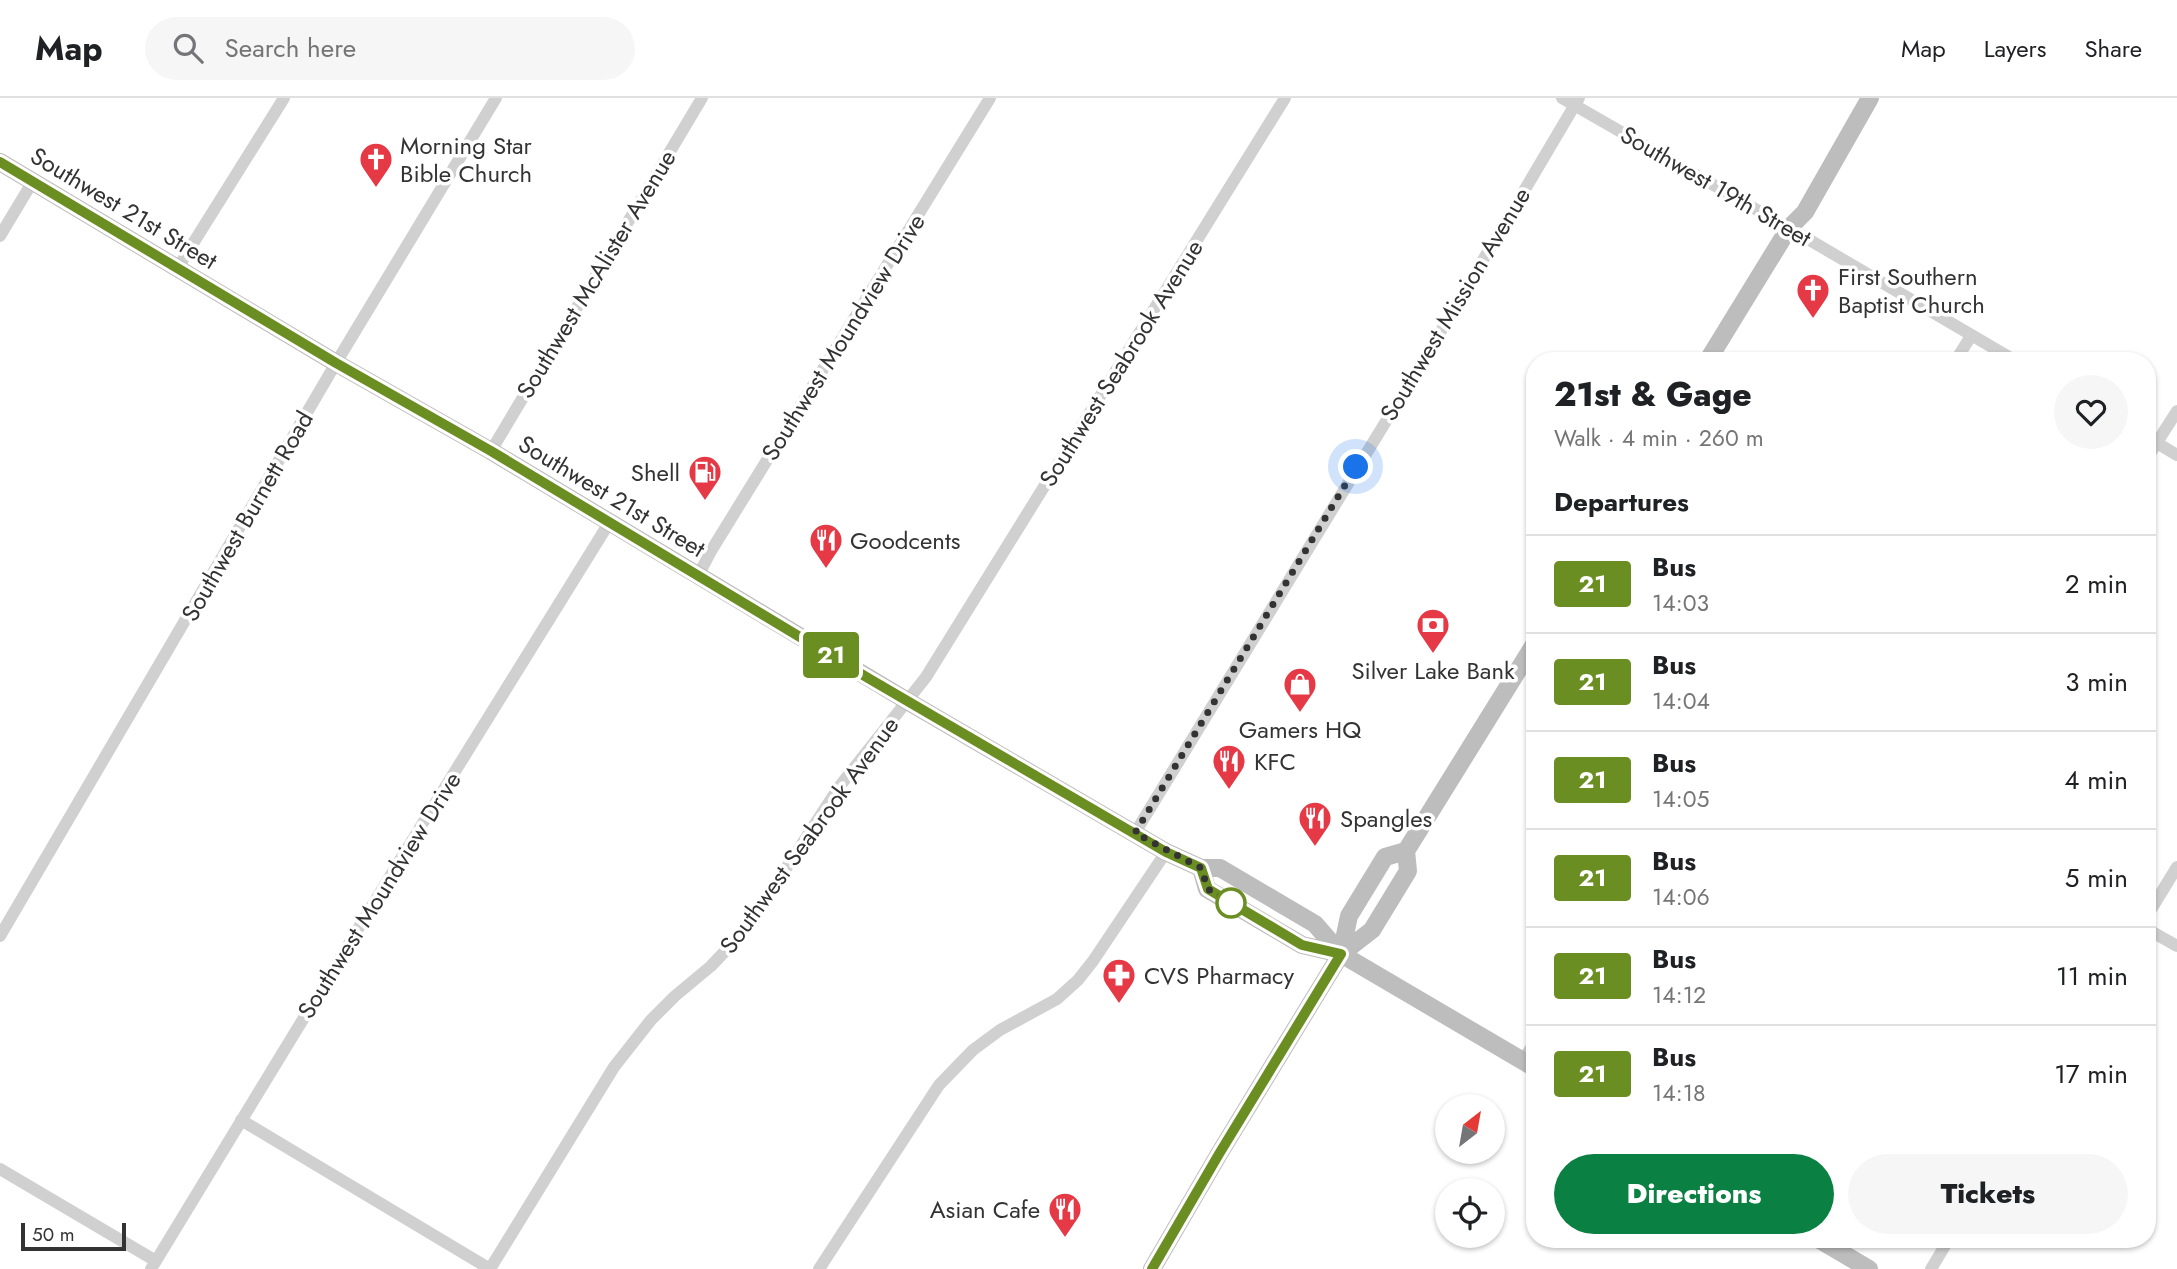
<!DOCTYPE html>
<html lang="en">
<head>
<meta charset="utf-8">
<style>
  :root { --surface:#fff; --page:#f6f6f6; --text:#202124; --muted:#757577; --line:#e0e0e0; --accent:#0b8043 }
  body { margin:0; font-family:Jost,sans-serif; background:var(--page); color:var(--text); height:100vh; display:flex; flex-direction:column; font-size:26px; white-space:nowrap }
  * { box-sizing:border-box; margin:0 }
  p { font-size:23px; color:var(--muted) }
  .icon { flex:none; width:38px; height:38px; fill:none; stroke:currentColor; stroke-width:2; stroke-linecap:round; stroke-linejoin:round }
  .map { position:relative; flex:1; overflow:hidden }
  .drawer { position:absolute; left:1526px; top:254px; width:630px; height:896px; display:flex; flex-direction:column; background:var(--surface); border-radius:28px; box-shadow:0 2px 5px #0004 }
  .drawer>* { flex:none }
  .badge { padding:0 14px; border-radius:5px; font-size:24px; line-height:46px }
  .needle { width:46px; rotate:31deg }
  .fabs { position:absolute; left:1435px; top:996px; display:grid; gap:14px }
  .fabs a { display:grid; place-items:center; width:70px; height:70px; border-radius:50%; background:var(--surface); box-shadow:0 2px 5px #0004; font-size:35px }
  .scale { position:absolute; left:21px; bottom:18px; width:105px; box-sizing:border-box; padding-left:7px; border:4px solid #333; border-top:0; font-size:19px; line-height:24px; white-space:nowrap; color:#333; -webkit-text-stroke:5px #fff; paint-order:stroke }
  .you { position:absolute; width:35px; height:35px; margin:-18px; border:5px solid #fff; border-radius:50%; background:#1a73e8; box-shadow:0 0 0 10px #1a73e833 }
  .map>.badge { position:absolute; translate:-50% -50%; box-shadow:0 0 0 4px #fff }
  h2 { padding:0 28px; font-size:26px; line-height:63px }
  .round { display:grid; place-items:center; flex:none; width:74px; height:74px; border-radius:37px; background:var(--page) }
  .overview { display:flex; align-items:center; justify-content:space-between; height:119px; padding:0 28px }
  h1 { font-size:33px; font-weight:800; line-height:52px }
  .primary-button { display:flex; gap:14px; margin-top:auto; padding:14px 28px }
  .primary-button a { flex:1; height:80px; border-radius:42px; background:var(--accent); color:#fff; font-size:28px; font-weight:800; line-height:80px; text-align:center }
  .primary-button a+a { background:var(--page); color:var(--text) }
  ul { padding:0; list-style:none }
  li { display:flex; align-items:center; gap:21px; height:98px; padding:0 28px; border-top:2px solid var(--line) }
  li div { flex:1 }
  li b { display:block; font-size:26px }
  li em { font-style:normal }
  li .badge { min-width:77px; font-weight:700; text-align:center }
  header { display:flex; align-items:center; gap:42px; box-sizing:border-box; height:98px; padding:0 35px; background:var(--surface); border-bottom:2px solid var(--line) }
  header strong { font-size:33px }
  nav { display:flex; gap:38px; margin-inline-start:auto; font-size:24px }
  .search { width:490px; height:63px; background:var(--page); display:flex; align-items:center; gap:18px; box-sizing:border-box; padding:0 24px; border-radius:38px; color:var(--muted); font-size:26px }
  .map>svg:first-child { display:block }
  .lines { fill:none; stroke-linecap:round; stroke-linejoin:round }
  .minor { stroke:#d0d0d0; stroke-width:12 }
  .secondary { stroke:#bdbdbd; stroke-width:18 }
  .line-casing { stroke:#fff; stroke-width:16 }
  .line { stroke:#6b8e23; stroke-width:10 }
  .walk { stroke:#333; stroke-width:7; stroke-dasharray:0 12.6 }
  .stop-dot { fill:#fff; stroke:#6b8e23; stroke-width:3.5 }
  .labels { text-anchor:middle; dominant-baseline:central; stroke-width:7; stroke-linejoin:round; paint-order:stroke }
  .poi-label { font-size:24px; fill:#333; stroke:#fff; text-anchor:start }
  .street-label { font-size:24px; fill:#333; stroke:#fff }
</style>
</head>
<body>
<header>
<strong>Map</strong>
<div class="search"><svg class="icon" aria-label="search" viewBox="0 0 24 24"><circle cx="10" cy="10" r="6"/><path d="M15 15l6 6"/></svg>Search here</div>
<nav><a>Map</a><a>Layers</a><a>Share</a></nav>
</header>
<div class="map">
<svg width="2177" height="1171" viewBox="0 0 2177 1171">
  <rect width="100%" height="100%" fill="#fff"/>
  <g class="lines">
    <path class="minor" d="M1562,0L1813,144L2014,262
      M0,138L33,83
      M177,171L284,0
      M1956,262L1971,238
      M2147,339L2177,357
      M491,353L702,0
      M2147,360L2177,313
      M698,478L711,453L990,0
      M1135,735L1441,233L1579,0
      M2147,818L2177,769
      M2147,831L2177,848
      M0,838L336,265L496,0
      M1523,962L1535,944
      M241,1022L490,1171
      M0,1071L156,1163
      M151,1171L400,762L609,425
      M490,1171L614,969L651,922L675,898L711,868L748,829L839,689L926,579L1285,0
      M819,1171L939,987L973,952L1000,932L1057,901L1078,882L1093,863L1166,754
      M1931,1171L1949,1141"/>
    <path class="secondary" d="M0,64L336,265L491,353L909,604L1166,754L1201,770H1220L1315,826L1341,856
      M1708,262L1789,130L1805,114L1870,0
      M1201,770L1207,791L1302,847L1341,856L1535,970
      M1341,856L1372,832L1408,773L1406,753L1535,545
      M1818,1141L1869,1171
      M1152,1171L1219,1056L1341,856L1349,818L1385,759L1406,753"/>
  </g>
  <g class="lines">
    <defs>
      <path id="line" d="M0,64L336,265L491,353L868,580L1166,754L1201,770L1208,791L1302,847L1341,856L1219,1056L1152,1171"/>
    </defs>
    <use href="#line" class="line-casing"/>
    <use href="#line" class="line"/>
    <path class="walk" d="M1231,805L1208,791L1201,770L1135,735L1356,369"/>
  </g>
  <defs>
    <symbol id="church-pin" viewBox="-11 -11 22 30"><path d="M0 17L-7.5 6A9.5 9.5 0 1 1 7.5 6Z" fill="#e63946" stroke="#fff"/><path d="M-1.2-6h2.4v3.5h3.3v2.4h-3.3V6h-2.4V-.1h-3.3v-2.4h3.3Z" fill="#fff"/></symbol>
    <symbol id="fuel-pin" viewBox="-11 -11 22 30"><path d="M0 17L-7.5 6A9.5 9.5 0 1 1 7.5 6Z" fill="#e63946" stroke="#fff"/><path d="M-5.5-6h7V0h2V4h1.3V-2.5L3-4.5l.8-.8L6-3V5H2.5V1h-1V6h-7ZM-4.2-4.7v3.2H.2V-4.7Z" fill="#fff"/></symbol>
    <symbol id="restaurant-pin" viewBox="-11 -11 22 30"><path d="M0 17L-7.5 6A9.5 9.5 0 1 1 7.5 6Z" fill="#e63946" stroke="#fff"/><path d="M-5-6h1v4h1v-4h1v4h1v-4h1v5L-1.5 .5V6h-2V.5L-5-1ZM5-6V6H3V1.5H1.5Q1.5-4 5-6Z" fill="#fff"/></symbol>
    <symbol id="bank-pin" viewBox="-11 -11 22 30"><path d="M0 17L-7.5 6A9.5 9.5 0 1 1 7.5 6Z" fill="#e63946" stroke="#fff"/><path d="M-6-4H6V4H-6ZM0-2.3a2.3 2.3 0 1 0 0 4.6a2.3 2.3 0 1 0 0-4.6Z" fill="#fff"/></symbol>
    <symbol id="shop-pin" viewBox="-11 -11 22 30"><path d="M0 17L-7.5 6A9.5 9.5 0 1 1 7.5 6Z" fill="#e63946" stroke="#fff"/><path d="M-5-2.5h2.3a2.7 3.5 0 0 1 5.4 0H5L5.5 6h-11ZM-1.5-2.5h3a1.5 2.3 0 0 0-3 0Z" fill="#fff"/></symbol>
    <symbol id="pharmacy-pin" viewBox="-11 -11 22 30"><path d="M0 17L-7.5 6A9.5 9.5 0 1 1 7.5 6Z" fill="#e63946" stroke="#fff"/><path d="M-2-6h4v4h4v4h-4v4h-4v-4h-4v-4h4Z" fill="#fff"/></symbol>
  </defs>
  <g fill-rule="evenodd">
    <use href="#church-pin" x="357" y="42" width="38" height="52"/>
    <use href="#church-pin" x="1794" y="173" width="38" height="52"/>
    <use href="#fuel-pin" x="686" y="355" width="38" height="52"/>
    <use href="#restaurant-pin" x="807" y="423" width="38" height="52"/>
    <use href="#bank-pin" x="1414" y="508" width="38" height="52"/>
    <use href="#shop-pin" x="1281" y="567" width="38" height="52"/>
    <use href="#restaurant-pin" x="1210" y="644" width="38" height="52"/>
    <use href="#restaurant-pin" x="1296" y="701" width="38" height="52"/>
    <use href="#pharmacy-pin" x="1100" y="858" width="38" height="52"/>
    <use href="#restaurant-pin" x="1046" y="1092" width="38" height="52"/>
  </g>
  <circle class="stop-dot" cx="1231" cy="805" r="14"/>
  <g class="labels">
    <g class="poi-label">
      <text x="400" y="47">Morning Star<tspan x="400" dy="28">Bible Church</tspan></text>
      <text x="1838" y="178">First Southern<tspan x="1838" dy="28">Baptist Church</tspan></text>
      <text x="680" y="374" text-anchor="end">Shell</text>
      <text x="850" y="442">Goodcents</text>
      <text x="1433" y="572" text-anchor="middle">Silver Lake Bank</text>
      <text x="1300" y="631" text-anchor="middle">Gamers HQ</text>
      <text x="1254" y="663">KFC</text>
      <text x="1340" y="720">Spangles</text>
      <text x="1144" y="877">CVS Pharmacy</text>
      <text x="1040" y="1111" text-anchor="end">Asian Cafe</text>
    </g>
    <g class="street-label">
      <text transform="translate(1716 88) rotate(30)">Southwest 19th Street</text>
      <text transform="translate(124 110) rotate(31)">Southwest 21st Street</text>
      <text transform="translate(596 176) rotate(-59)">Southwest McAlister Avenue</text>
      <text transform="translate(1455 206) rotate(-59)">Southwest Mission Avenue</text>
      <text transform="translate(843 239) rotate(-58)">Southwest Moundview Drive</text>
      <text transform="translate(1121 265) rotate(-58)">Southwest Seabrook Avenue</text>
      <text transform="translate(612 398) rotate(31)">Southwest 21st Street</text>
      <text transform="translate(247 418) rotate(-60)">Southwest Burnett Road</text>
      <text transform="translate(809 737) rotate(-54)">Southwest Seabrook Avenue</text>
      <text transform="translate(379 797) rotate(-58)">Southwest Moundview Drive</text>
    </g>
  </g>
</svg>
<div class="fabs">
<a><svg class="needle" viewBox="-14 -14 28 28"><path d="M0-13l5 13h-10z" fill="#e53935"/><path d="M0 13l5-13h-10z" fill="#757577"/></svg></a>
<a><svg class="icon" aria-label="locate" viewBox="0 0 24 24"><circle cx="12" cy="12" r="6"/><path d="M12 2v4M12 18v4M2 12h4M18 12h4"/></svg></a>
</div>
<div class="scale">50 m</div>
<div class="you" style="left:1356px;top:369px"></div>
<b class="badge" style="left:831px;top:557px;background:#6b8e23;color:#fff">21</b>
<section class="drawer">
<div class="overview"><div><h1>21st &amp; Gage</h1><p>Walk · 4 min · 260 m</p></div><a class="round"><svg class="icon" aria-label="heart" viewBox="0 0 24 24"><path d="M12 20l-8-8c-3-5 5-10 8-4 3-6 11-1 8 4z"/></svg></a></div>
<h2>Departures</h2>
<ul>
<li><span class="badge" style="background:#6b8e23;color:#fff">21</span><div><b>Bus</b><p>14:03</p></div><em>2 min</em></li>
<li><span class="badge" style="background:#6b8e23;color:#fff">21</span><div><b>Bus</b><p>14:04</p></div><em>3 min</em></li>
<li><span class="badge" style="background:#6b8e23;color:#fff">21</span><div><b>Bus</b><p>14:05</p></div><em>4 min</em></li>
<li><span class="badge" style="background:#6b8e23;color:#fff">21</span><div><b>Bus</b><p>14:06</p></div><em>5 min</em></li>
<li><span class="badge" style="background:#6b8e23;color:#fff">21</span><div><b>Bus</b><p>14:12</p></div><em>11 min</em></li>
<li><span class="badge" style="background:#6b8e23;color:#fff">21</span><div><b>Bus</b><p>14:18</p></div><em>17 min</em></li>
</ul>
<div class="primary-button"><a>Directions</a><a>Tickets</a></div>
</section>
</div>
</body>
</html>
